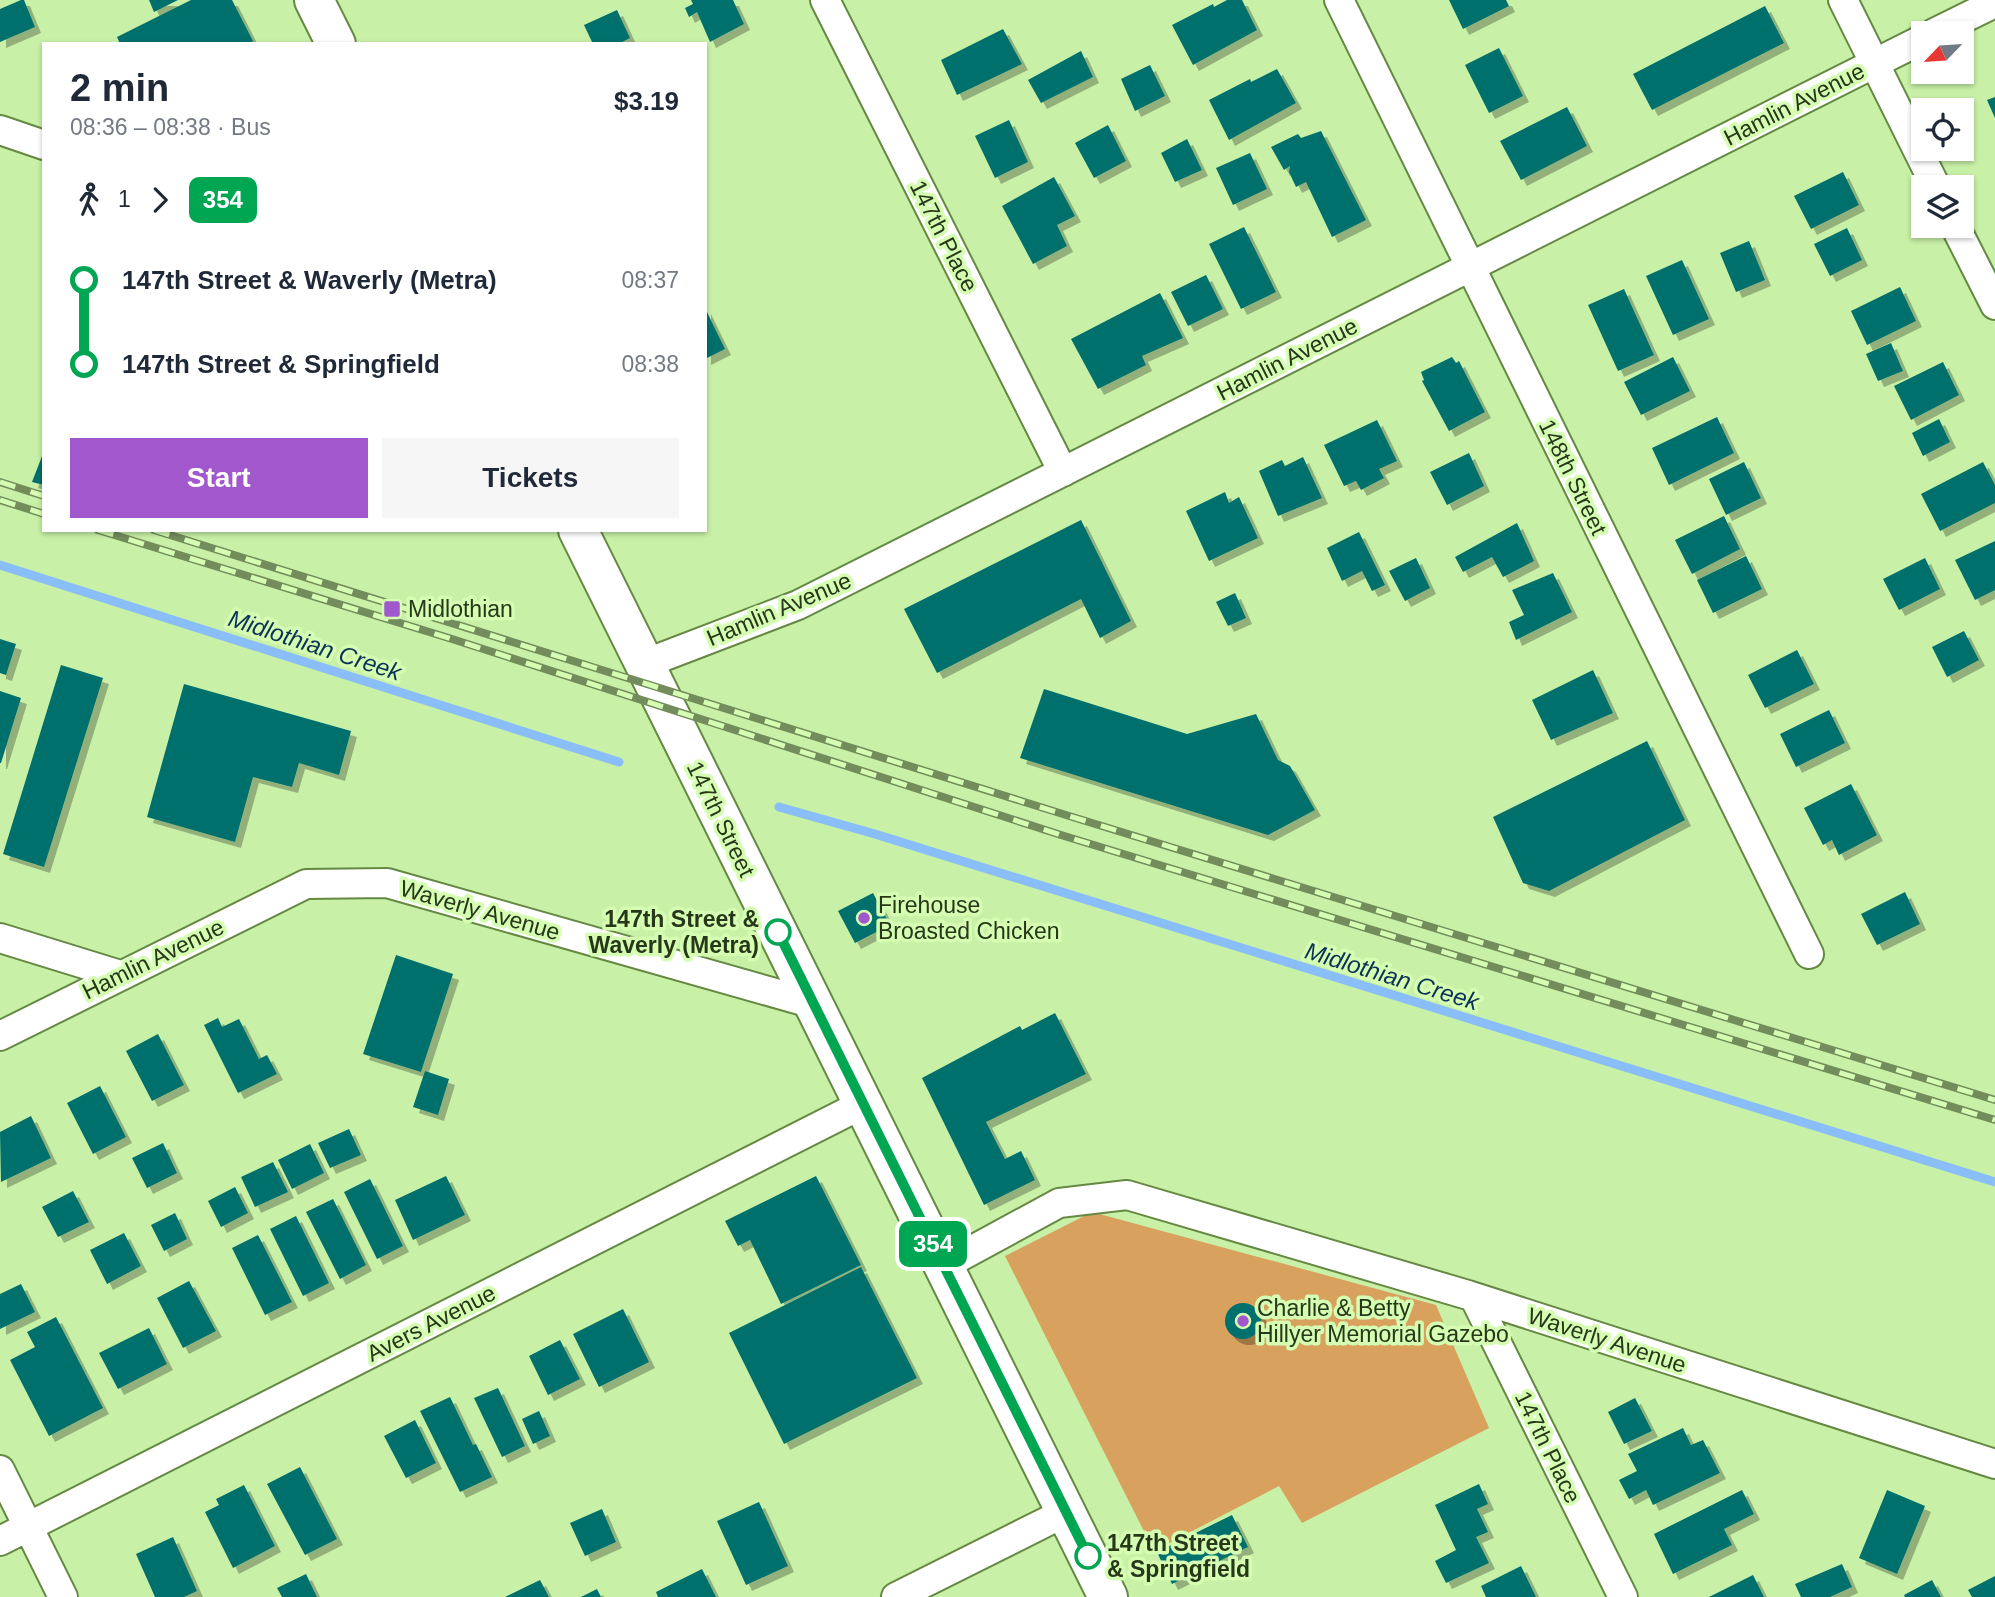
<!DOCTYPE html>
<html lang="en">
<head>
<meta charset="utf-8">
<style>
  :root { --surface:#fff; --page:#f6f6f7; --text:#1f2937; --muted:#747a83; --accent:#a158cc }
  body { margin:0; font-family:Arial,sans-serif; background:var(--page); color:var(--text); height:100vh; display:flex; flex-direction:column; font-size:26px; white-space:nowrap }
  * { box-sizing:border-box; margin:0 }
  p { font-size:23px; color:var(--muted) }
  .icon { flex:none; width:38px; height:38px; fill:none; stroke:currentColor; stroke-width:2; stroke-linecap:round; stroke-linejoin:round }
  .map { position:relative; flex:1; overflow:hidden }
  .details { position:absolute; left:42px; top:42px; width:665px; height:490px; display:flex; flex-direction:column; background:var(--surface); border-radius:0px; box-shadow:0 2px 5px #0004 }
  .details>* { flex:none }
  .badge { padding:0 14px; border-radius:10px; font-size:24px; line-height:46px }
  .needle { width:46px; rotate:245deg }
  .tools { position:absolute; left:1911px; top:21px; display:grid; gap:14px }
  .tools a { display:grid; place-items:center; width:63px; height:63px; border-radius:0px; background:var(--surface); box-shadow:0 2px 5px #0004; font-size:35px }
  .map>.badge { position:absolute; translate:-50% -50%; box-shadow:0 0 0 4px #fff }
  .legs { display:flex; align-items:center; gap:10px; height:77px; padding:0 28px; font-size:23px }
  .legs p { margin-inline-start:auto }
  .overview { display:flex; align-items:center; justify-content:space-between; height:119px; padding:0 28px }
  h1 { font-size:38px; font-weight:700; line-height:52px }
  .cta { display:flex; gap:14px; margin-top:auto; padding:14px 28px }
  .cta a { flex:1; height:80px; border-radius:0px; background:var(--accent); color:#fff; font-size:28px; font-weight:700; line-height:80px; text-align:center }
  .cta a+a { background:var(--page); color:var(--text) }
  ul { padding:0 28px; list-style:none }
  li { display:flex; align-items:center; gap:24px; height:84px; font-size:26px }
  li i { display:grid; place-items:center; width:10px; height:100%; margin:0 9px; background:currentColor }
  li i::after { content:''; width:18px; height:18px; margin:-9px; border:5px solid; border-radius:50%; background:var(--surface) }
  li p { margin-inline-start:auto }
  li:first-child i { background:linear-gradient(#0000 50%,currentColor 0) }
  li:last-child i { background:linear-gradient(currentColor 50%,#0000 0) }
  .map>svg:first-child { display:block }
  .green { fill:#d8a25e }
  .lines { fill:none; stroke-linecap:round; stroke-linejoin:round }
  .stream { stroke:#89bef8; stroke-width:9 }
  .building { fill:#03706d; filter:url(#shadow) }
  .street-casing { stroke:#658843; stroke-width:32 }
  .primary-casing { stroke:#658843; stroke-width:42 }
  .street { stroke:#fff; stroke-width:28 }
  .primary { stroke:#fff; stroke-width:38 }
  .rail-casing { stroke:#728d5b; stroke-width:8 }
  .rail { stroke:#d5feb3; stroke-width:5; stroke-dasharray:16; stroke-linecap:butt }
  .line-1-casing { stroke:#fff; stroke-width:16 }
  .line-1 { stroke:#00a651; stroke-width:10 }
  .poi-dot { fill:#a158cc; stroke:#d5feb3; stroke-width:2.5 }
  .stop-1-dot { fill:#fff; stroke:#00a651; stroke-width:3.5 }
  .labels { text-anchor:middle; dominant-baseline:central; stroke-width:7; stroke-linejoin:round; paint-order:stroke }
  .street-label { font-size:23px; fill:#273719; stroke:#d5feb3 }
  .poi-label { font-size:23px; fill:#273719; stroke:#d5feb3; text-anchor:start }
  .stop-label { font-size:23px; font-weight:bold; fill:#273719; stroke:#d5feb3; text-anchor:end }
  .water-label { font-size:24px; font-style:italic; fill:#0c3257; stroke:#d5feb3 }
</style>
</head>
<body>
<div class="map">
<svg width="1995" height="1597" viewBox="0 0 1995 1597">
  <defs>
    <filter id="shadow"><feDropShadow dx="6" dy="6" stdDeviation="0" flood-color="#0004"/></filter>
  </defs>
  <rect width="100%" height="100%" fill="#c8f0a7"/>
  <path class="green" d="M1092,1212L1436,1305L1489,1428L1302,1523L1279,1486L1154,1551L1005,1256Z"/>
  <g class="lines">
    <path class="stream" d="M0,565L619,762
      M779,807L875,834L1995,1182"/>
  </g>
  <path class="building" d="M21,0H24L35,27L0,42V9Z
    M149,0H178L154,12Z
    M191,0H232L253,41L248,44H120L117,37Z
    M691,0H733L744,24L710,42L697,12L689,17L685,8L693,4Z
    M1227,0H1242L1257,30L1193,65L1172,25L1213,4L1214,7Z
    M1449,0H1506L1509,6L1463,29Z
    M1765,6L1784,43L1652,110L1633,74Z
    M617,10L630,38L618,44H593L584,25Z
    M1003,29L1022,64L957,95L941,60Z
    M1499,48L1523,96L1489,113L1465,65Z
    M1081,51L1093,77L1041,103L1028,80Z
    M1150,65L1165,96L1135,111L1121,79Z
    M1277,69L1296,103L1229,140L1209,100L1250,79L1251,82Z
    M1995,97V118L1987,100Z
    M1567,107L1587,146L1521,180L1500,141Z
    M1009,120L1028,162L995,178L975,136Z
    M1108,125L1126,161L1094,178L1075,143Z
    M1321,131L1366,220L1332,237L1306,182L1296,187L1289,172L1290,166L1284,170L1271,147L1298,134L1301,138Z
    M1187,139L1202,170L1175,182L1161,153Z
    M1250,153L1267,189L1233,205L1216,168Z
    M1843,172L1859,205L1811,229L1794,196Z
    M1054,177L1075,216L1057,225L1067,246L1033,264L1002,206Z
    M1244,227L1276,292L1241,309L1209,244Z
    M1847,228L1862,260L1830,276L1814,244Z
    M1749,241L1765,280L1736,292L1720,253Z
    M1682,260L1709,319L1673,335L1646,276Z
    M1206,275L1223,309L1188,326L1171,292Z
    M1900,287L1916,321L1867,345L1851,311Z
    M1624,289L1654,355L1618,371L1588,305Z
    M1160,293L1183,338L1142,356L1146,365L1098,389L1071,339Z
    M705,308L725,349L705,359Z
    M1891,343L1903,371L1878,381L1866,354Z
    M1452,357L1456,363L1459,361L1485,412L1449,431L1422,381L1424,380L1421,372Z
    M1673,357L1690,391L1641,415L1624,382Z
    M1943,362L1959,395L1911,420L1894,386Z
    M1717,417L1734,453L1669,485L1652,448Z
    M1939,419L1950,442L1923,456L1912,433Z
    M1377,420L1397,461L1379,469L1384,478L1361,490L1356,481L1344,486L1324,445Z
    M44,451V485L32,482Z
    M1469,453L1484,486L1447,505L1430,472Z
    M1303,457L1322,498L1278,516L1259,471L1282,460L1285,466Z
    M1744,462L1761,498L1726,515L1709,479Z
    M1983,462L1995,485V503L1940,531L1921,494Z
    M1225,492L1229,503L1239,497L1258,538L1209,561L1186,511Z
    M1724,516L1740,549L1692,574L1675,540Z
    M1081,520L1131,621L1100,638L1081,599L937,673L904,609Z
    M1517,523L1534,561L1503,577L1492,557L1463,572L1455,557Z
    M1359,532L1385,585L1372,591L1362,571L1342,581L1327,548Z
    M1995,541V590L1975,600L1955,560Z
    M1746,556L1762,589L1713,613L1697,580Z
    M1416,558L1430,588L1405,601L1389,571Z
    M1925,558L1940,589L1899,610L1883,579Z
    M1553,573L1572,612L1516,640L1509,622L1524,615L1512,590Z
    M1235,593L1246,618L1228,626L1216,602Z
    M1964,631L1979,660L1947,677L1932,647Z
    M0,639L16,644L6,675L0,673Z
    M1797,650L1814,684L1765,708L1748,675Z
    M61,665L103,678L44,867L3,854Z
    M1593,670L1613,713L1551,740L1532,700Z
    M184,684L351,731L339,775L299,763L292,787L253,777L235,842L147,817Z
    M1044,689L1187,734L1256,714L1278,760L1290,766L1315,810L1268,835L1020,758Z
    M0,691L21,698L1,763H0Z
    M1829,710L1845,743L1796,767L1780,734Z
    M1647,741L1685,820L1549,891L1523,883L1493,817Z
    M1851,784L1877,835L1839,855L1832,840L1823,845L1804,808Z
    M1905,892L1920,924L1877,945L1861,914Z
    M873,893L890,925L855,943L838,911Z
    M396,955L453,974L421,1072L363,1054Z
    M1055,1013L1086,1074L986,1122L1005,1159L1021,1151L1035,1180L984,1205L922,1078L1020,1026L1022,1030Z
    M218,1018L222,1027L239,1019L259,1059L267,1055L277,1074L238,1093L204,1025Z
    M158,1034L184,1085L152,1101L126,1051Z
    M425,1071L449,1079L438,1115L413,1107Z
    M100,1086L126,1137L93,1154L67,1103Z
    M31,1116L51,1158L1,1182L0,1132Z
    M349,1129L361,1155L330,1168L318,1143Z
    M163,1143L177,1173L147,1188L132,1158Z
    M310,1144L324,1173L292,1189L278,1160Z
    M273,1162L288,1192L255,1207L241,1177Z
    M446,1176L465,1215L413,1240L395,1200Z
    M816,1176L861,1265L781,1304L750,1240L738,1246L725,1221Z
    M370,1179L403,1246L377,1259L344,1192Z
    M235,1187L248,1213L221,1227L208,1201Z
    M73,1191L89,1222L58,1237L42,1207Z
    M333,1199L366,1265L340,1279L306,1212Z
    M175,1213L187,1239L164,1251L151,1225Z
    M296,1216L329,1283L303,1296L270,1229Z
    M124,1233L141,1266L107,1284L90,1250Z
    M258,1235L292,1302L265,1315L232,1248Z
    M861,1267L917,1378L784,1444L729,1333Z
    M189,1281L216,1331L183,1348L157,1298Z
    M21,1284L35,1312L0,1329V1294Z
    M1225 1321a18 18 0 1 1 36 0a18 18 0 1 1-36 0Z
    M623,1309L649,1362L599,1387L573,1334Z
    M56,1317L103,1408L49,1436L10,1360L35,1347L27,1332Z
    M149,1328L167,1364L118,1389L99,1353Z
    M560,1340L580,1379L548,1395L529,1356Z
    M498,1388L525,1446L502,1457L474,1398Z
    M450,1397L473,1445L476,1444L492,1477L460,1492L420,1411Z
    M1635,1398L1652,1431L1624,1444L1608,1412Z
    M539,1411L550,1436L533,1444L522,1419Z
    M415,1420L436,1463L406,1478L384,1436Z
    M1683,1428L1691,1445L1703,1440L1720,1473L1653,1505L1646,1490L1629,1499L1619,1480L1637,1471L1628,1454Z
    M300,1467L337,1539L305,1555L267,1484Z
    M1479,1484L1488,1504L1477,1509L1488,1532L1476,1537L1489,1563L1446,1583L1435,1561L1456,1550L1435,1505Z
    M244,1485L275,1546L233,1568L205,1512L219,1505L216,1499Z
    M1742,1490L1754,1514L1724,1529L1732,1545L1673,1574L1654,1534Z
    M1887,1490L1925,1506L1897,1574L1859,1558Z
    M759,1502L788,1566L746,1585L717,1521Z
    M602,1509L616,1542L585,1556L570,1523Z
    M1232,1515L1248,1547L1172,1584L1157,1552Z
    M173,1537L197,1591L184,1597H155L136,1554Z
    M1842,1564L1852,1587L1830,1597H1801L1795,1584Z
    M1521,1566L1536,1597H1486L1481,1586Z
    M702,1569L716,1597H658L656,1592Z
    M306,1574L317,1597H282L277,1588Z
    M1753,1575L1764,1597H1709Z
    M1995,1576V1597H1972L1968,1590Z
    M540,1580L549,1597H505Z
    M1932,1580L1941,1597H1905L1904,1595Z
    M597,1589L601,1597H581Z"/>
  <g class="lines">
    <defs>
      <path id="street" d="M825,0L1063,472
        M1339,0L1809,954
        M1843,0L1936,187
        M1934,33L1995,3
        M0,130L44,145
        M1955,226L1995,305
        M644,664L798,605L1923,39
        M0,938L120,975
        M0,1036L306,884L387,883L814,1004
        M943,1266L1059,1203L1127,1195L1468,1295L1995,1464
        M1474,1297L1623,1597
        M0,1470L63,1597
        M0,1541L863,1104
        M896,1597L1066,1512"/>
      <path id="primary" d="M314,0L336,44
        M578,530L1108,1597"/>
    </defs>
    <use href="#street" class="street-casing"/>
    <use href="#primary" class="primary-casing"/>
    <use href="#street" class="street"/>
    <use href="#primary" class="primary"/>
    <defs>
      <path id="rail" d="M0,482L44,496
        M0,500L44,514
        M98,530L452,639L1061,835L1995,1120
        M154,530L1066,815L1995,1100"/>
    </defs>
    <use href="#rail" class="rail-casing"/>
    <use href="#rail" class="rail"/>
  </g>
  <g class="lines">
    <defs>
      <path id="line-1" d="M778,932L1088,1556"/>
    </defs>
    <use href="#line-1" class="line-1-casing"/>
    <use href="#line-1" class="line-1"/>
  </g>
  <g class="poi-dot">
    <rect x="383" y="600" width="18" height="18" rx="3.5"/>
    <circle cx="864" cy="918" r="7"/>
    <circle cx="1243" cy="1321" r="7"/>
  </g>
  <g class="stop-1-dot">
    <circle cx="778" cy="932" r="12"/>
    <circle cx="1088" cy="1556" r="12"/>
  </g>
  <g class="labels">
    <g class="street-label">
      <text transform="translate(1794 104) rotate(-27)">Hamlin Avenue</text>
      <text transform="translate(944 236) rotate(63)">147th Place</text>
      <text transform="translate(1287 359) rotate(-27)">Hamlin Avenue</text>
      <text transform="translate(1573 477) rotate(64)">148th Street</text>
      <text transform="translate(779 609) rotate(-23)">Hamlin Avenue</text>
      <text transform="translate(721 819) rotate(64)">147th Street</text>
      <text transform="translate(480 910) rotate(16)">Waverly Avenue</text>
      <text transform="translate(153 959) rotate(-26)">Hamlin Avenue</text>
      <text transform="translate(431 1323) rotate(-27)">Avers Avenue</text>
      <text transform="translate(1607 1340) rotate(18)">Waverly Avenue</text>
      <text transform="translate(1548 1447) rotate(64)">147th Place</text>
    </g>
    <g class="poi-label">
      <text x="408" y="609">Midlothian</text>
      <text x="878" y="905">Firehouse<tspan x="878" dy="26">Broasted Chicken</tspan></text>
      <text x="1257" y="1308">Charlie &amp; Betty<tspan x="1257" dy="26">Hillyer Memorial Gazebo</tspan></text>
    </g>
    <g class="stop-label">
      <text x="759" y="919">147th Street &amp;<tspan x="759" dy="26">Waverly (Metra)</tspan></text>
      <text x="1107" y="1543" text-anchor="start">147th Street<tspan x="1107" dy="26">&amp; Springfield</tspan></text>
    </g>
    <g class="water-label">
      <text transform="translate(315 645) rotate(18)">Midlothian Creek</text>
      <text transform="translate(1392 976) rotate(17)">Midlothian Creek</text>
    </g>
  </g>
</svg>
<div class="tools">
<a><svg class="needle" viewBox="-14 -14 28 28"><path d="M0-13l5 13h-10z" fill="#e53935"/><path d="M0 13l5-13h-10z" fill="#747a83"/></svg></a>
<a><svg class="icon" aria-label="locate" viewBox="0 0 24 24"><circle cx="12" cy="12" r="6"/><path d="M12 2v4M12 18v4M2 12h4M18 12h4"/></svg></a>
<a><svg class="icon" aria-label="layers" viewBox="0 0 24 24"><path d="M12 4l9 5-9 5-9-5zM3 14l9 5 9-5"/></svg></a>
</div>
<b class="badge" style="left:933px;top:1244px;background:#00a651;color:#fff">354</b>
<section class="details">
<div class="overview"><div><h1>2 min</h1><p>08:36 – 08:38 · Bus</p></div><b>$3.19</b></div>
<div class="legs"><svg class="icon" aria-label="walk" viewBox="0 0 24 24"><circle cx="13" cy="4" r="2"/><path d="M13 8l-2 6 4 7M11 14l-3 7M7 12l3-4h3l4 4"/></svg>1<svg class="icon" aria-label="forward" viewBox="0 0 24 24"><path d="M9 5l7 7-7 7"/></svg><b class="badge" style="background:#00a651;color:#fff">354</b></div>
<ul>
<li><i style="color:#00a651"></i><b>147th Street &amp; Waverly (Metra)</b><p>08:37</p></li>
<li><i style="color:#00a651"></i><b>147th Street &amp; Springfield</b><p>08:38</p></li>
</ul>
<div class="cta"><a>Start</a><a>Tickets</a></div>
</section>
</div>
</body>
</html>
